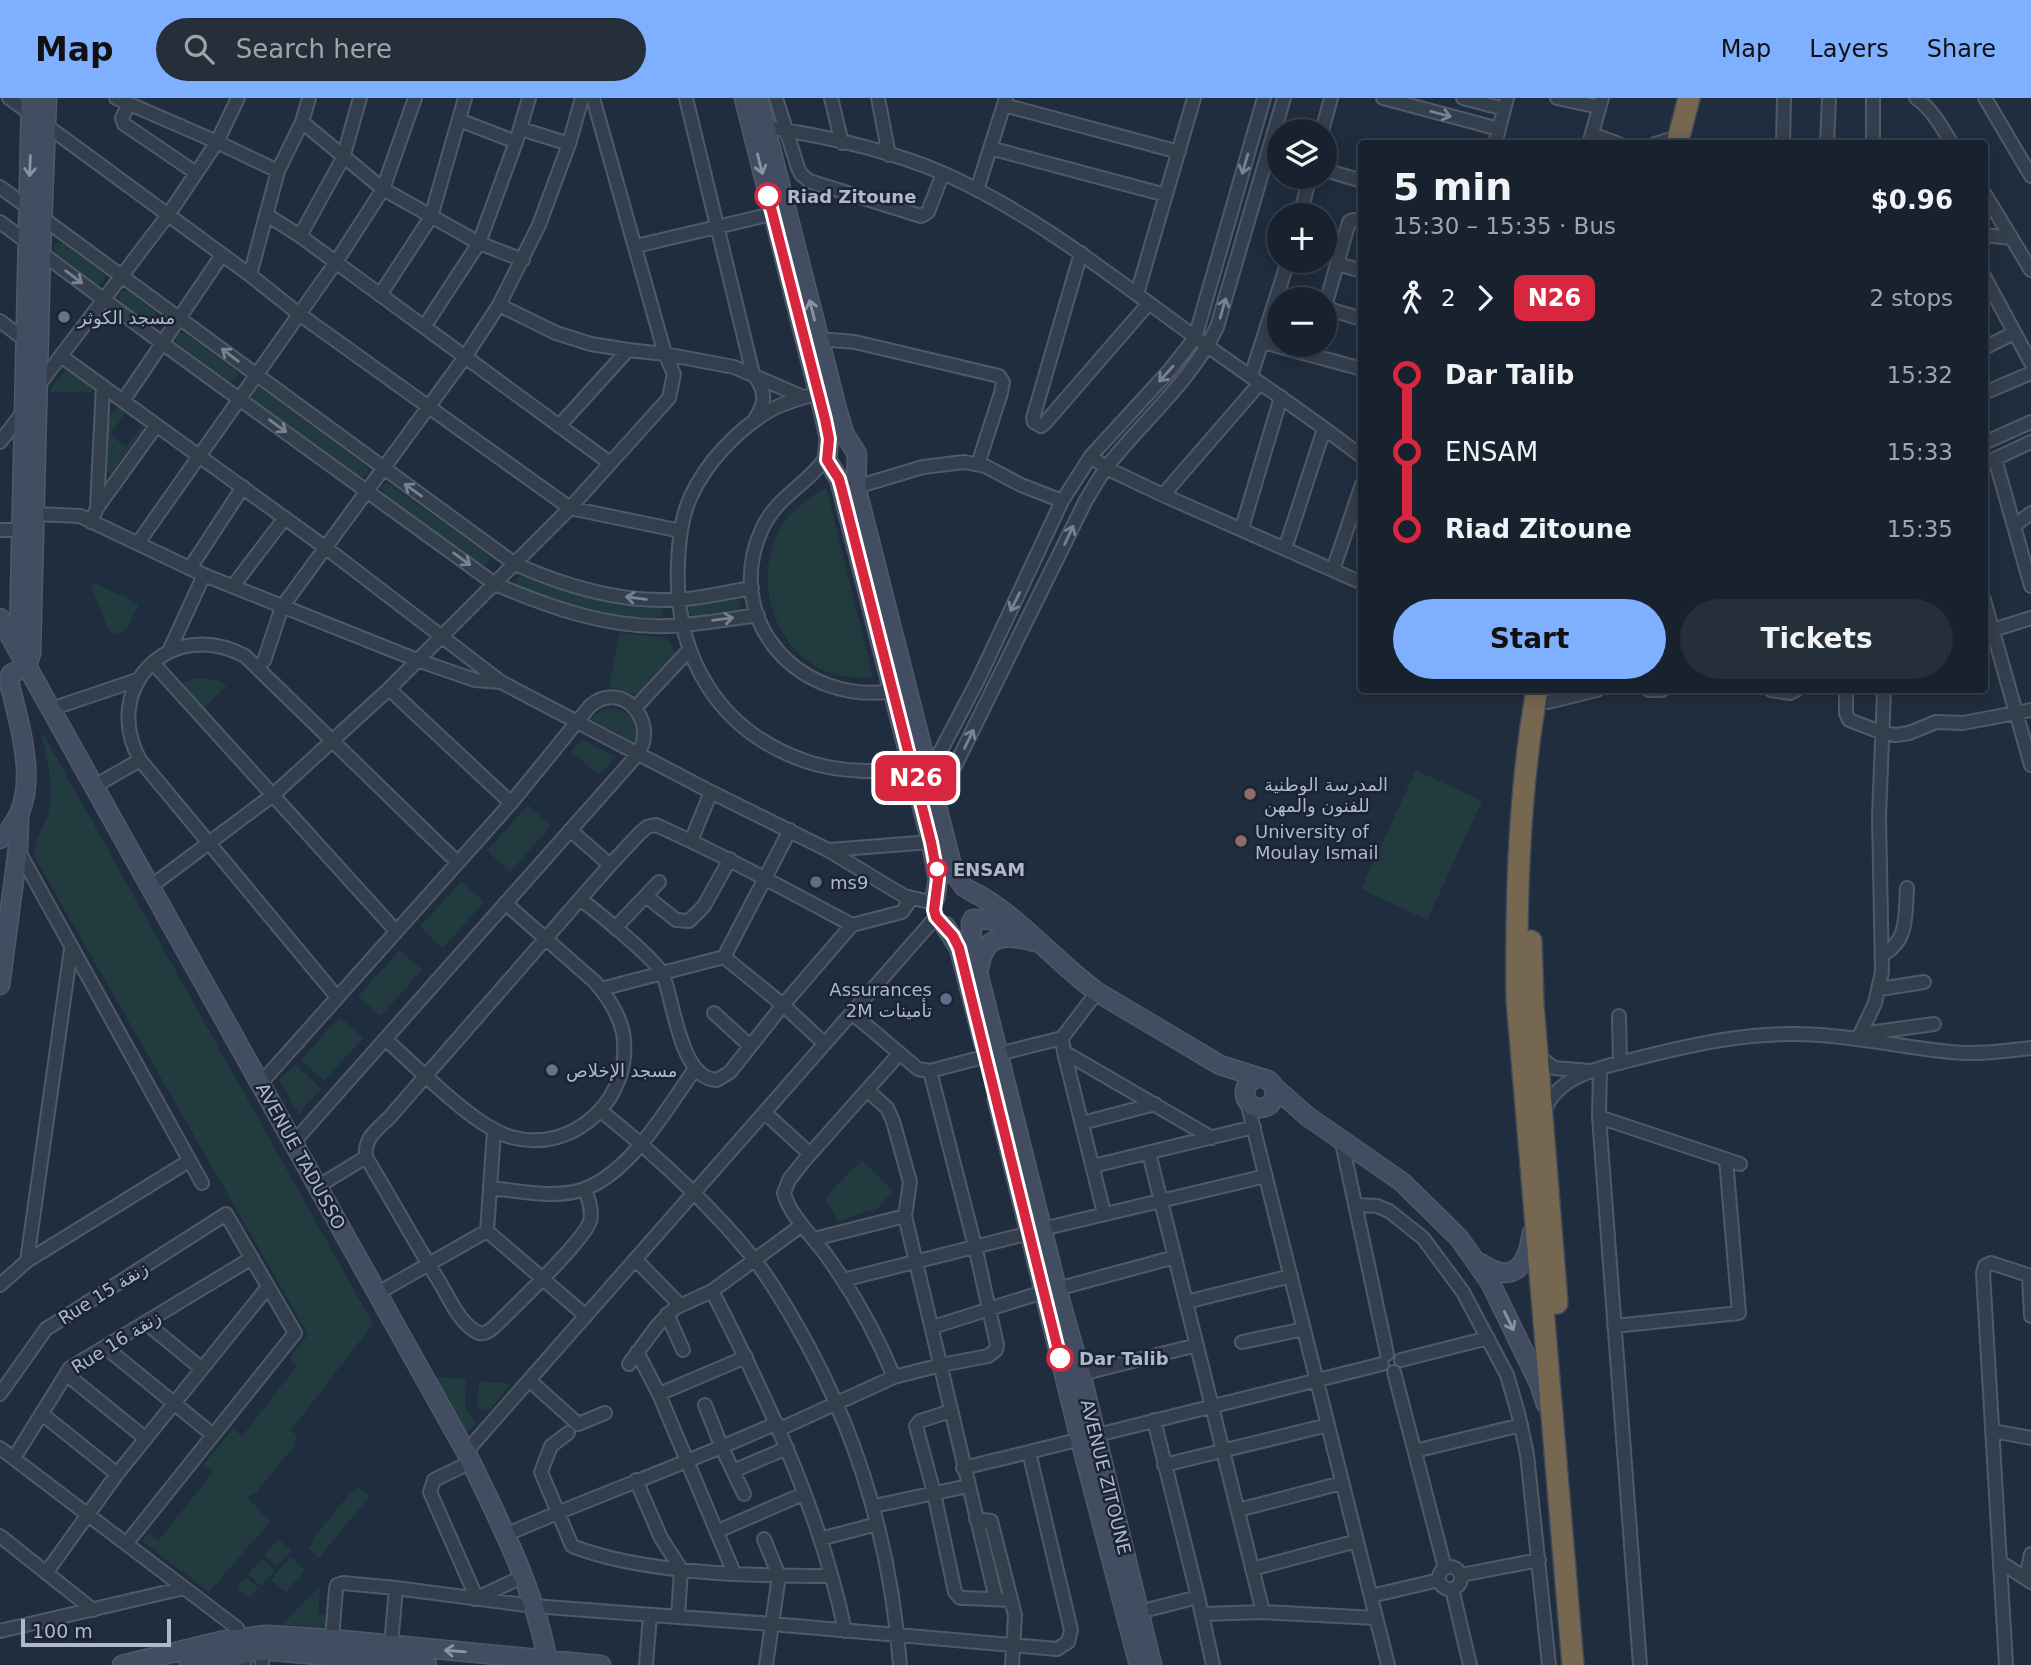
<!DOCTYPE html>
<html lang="en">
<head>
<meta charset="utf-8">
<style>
  :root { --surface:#18222e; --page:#252f3a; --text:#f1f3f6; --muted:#9fa4aa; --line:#363f4a; --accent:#7fafff }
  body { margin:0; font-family:"DejaVu Sans","Noto Sans Arabic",sans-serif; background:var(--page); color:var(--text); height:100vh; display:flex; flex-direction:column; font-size:26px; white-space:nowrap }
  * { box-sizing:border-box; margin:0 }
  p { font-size:23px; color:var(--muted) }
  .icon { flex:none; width:38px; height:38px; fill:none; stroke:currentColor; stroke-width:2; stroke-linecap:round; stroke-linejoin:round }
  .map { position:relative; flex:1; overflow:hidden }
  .panel { position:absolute; left:1358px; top:42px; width:630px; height:553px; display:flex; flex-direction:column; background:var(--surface); border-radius:7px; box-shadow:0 4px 18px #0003,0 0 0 2px var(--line) }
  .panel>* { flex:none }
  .badge { padding:0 14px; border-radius:10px; font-size:24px; line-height:46px }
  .controls { position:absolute; left:1267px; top:21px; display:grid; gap:14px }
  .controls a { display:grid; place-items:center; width:70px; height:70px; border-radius:50%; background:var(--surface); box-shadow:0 4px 18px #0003,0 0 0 2px var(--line); font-size:35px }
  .scale { position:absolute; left:21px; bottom:18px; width:150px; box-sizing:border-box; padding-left:7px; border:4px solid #b0b9ca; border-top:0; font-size:19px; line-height:24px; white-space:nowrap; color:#b0b9ca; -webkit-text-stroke:5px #1a2433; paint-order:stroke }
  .map>.badge { position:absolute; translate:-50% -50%; box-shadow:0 0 0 4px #fff }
  .legs { display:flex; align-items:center; gap:10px; height:77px; padding:0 35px; font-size:23px }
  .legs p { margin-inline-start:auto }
  .headline { display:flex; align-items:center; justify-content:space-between; height:119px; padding:0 35px }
  h1 { font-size:38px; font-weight:600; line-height:52px }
  .button { display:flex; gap:14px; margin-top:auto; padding:14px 35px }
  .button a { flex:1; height:80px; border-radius:42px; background:var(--accent); color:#111; font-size:28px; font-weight:600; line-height:80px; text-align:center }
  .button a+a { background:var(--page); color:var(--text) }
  ul { padding:0 35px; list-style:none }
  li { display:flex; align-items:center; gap:24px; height:77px; font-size:26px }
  li i { display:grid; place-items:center; width:10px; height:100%; margin:0 9px; background:currentColor }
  li i::after { content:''; width:18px; height:18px; margin:-9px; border:5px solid; border-radius:50%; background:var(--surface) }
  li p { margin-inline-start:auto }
  li:first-child i { background:linear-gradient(#0000 50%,currentColor 0) }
  li:last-child i { background:linear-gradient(currentColor 50%,#0000 0) }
  header { display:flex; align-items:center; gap:42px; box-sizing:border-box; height:98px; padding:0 35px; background:var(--accent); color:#111 }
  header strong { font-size:33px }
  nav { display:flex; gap:38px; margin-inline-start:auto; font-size:24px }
  .search { width:490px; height:63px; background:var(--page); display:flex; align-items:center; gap:18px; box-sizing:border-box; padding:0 24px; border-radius:38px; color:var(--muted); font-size:26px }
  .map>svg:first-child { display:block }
  .green { fill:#223b3f }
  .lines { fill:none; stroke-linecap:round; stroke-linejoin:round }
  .street-casing { stroke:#505969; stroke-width:16 }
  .secondary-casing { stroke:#505969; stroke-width:21 }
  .highway-casing { stroke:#404959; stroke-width:24 }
  .street { stroke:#343f4e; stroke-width:12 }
  .secondary { stroke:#424d61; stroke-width:18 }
  .highway { stroke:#756750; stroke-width:21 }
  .oneway { stroke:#788292 }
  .oneway2 { stroke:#8a93a5 }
  .line-1-casing { stroke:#fff; stroke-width:16 }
  .line-1 { stroke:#d7263d; stroke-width:10 }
  .stop-1-dot { fill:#fff; stroke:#d7263d; stroke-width:3.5 }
  .worship-dot { fill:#6b7280; stroke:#1a2433; stroke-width:2.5 }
  .education-dot { fill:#8d6e63; stroke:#1a2433; stroke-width:2.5 }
  .service-dot { fill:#5c6f8a; stroke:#1a2433; stroke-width:2.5 }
  .labels { text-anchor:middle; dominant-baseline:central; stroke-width:5; stroke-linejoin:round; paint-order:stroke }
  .stop-label { font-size:18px; font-weight:bold; fill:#b0b9ca; stroke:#1a2433; text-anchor:start }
  .poi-label { font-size:18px; fill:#b0b9ca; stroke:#1a2433; text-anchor:start }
  .street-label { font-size:18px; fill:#b0b9ca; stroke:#1a2433 }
</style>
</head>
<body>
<header>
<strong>Map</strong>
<div class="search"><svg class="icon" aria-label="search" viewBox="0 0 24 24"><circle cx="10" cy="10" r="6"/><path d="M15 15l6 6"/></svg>Search here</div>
<nav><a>Map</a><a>Layers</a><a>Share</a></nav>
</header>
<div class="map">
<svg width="2031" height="1567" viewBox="0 0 2031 1567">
  <rect width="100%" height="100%" fill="#202d3e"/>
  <path class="green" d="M57,145L63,146L103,175L105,179L103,185L96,186L55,156L53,149Z
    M122,193H128L155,214L156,222L147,224L120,204L118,198Z
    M178,235H184L235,272L238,276L236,282L229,283L177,245L175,239Z
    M67,272L92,290V294H50L56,282Z
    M253,289H259L366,368L368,371L367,377L359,378L253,301L250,293Z
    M117,309L125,315L110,337L126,349L142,328L144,329L111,376L107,374L108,320Z
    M387,384L487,456L489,459L488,465L483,468L479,466L384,396L381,389Z
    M826,389L873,579C856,580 837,579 821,571C768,545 752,471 785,423C795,409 812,398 826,389Z
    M524,478C568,496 613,504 660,508L663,511L664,516C645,533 542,499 518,489L516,482L520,478Z
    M92,484L139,506L126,532L115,537L110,535L91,488Z
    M734,500L739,502L741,505L739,511L735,512L694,518L688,514L691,505Z
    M619,535L663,539L670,544L675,555L636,597L609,589Z
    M204,580L216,582L227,588L203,611L180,587L192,581Z
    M611,610C631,612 640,626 636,646L591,621L601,612Z
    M41,632L373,1226L291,1332L298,1339L294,1344L296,1346L255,1396L252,1395L248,1400L270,1424L209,1494L142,1443L148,1435L158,1443L213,1374L204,1366L233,1331L242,1338L297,1268L290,1260L308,1236L35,760C32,740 47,728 50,708C54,684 45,655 41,632Z
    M581,641L616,659L599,677L571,654Z
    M1416,672L1482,703L1427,822L1361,791Z
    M528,707L551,728L510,774L487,753Z
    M461,783L484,804L443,850L420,829Z
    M400,852L422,872L381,918L358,898Z
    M340,919L363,940L324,983L301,962Z
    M295,966L321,991L299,1016L279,982Z
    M862,1062L893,1093L873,1115L868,1112L838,1124L825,1100Z
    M434,1279L466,1281L465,1311L476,1326L467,1335L463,1332Z
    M479,1283L510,1286L490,1312L477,1311Z
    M359,1389L370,1398L319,1460L308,1450L313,1445L311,1443L351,1394L354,1395Z
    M278,1441L291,1452L277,1469L264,1457Z
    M290,1459L305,1472L286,1494L271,1482Z
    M262,1460L275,1472L261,1488L248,1476Z
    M246,1479L258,1490L250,1500L237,1489Z
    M320,1488L318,1516L327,1517L326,1529L282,1527Z"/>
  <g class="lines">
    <defs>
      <path id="street" d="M9,0L250,177L299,216L570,410L681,433
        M116,0L217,44L278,73
        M686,0L753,276C765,291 767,303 756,319
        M776,0L798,70L801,76L809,83L921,118L928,114L943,75
        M831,0L842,45
        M878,0L889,57
        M1383,0L1499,31
        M1463,0L1504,11
        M1557,0L1599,9
        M1873,0V46
        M1916,0C1932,11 1942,29 1952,46
        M1985,0L2031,78
        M129,6L122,20L124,26L196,75
        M1004,7L1179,54
        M459,22L516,44
        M302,24L383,91L479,145L523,162
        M766,29C825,38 890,52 945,76C1038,118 1116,182 1198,241C1252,281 1309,317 1362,359
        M521,31L569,46
        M1322,33L1331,0
        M1592,36L1619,46
        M1495,46L1507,0
        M1589,46L1602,0
        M1655,46L1678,39
        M1783,46L1784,0
        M1827,46L1829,0
        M990,50L1166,97
        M1325,72L1362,83
        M0,89L515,466C560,486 611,502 661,502C691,503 722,495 752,490
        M977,92L1006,0
        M1984,95L2031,172
        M267,117L300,138L610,365
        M1300,117L1310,79
        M1362,123L1353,122L1349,124L1326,205L1332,212L1362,221
        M0,124L162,245L495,486C549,509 607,530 667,528C697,527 728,521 758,517
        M1984,137L2011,140
        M300,138L343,60L360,0
        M636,148L772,116
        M1081,155L1033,320L1034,324L1041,328L1045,325L1149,205
        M1338,166L1362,173
        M250,177L278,73L302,24L309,0
        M1984,178L2031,265
        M1137,196L1194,0
        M380,197L431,119L465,0
        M499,207L556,235L591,246L628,252L665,256L734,269L803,299
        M0,223L25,242L32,243
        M424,229L479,145L516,44L529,0
        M819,241L855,244L999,278L1003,284L1001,295L978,366
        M1263,244L1362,271
        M1984,250L2014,235
        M61,258L326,450L501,584L711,694L828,752L904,798L934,805
        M1251,278L1288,163
        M38,288L168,117L217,44L238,0
        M819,295C802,300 784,304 769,313C737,332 706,365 691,398C681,419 679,444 678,466C674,558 718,634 808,664C843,675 877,674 913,671
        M1984,295L2031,275
        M123,303L222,157
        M559,328L628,252
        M0,344L24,313
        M1984,345L2031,324
        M827,358C807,388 777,397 761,433C722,525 801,608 894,593
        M1091,358L1106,370L1163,397L1362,485
        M1995,361L2031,488
        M1984,366L2031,344
        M856,389L923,369L964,364L985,368L1021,387L1062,403
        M1163,397L1260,285
        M97,410L156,328
        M35,416L80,418L204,477L417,562L475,582L501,584
        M91,424L97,410L103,288
        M2014,428L2031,415
        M1242,430L1281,299
        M0,432H22
        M138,445L336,164L383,91L415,0
        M1285,451L1324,331
        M190,470L243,389
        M1333,472L1362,386
        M233,488L284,421
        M1984,502L2031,667
        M1993,532L2031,520
        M169,553L204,477
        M264,563L282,509L465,259L499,207L539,127L569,46L582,0
        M153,565L396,833
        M389,591L511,705
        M1649,592H1662
        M1771,592L1790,595L1796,592
        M1846,592V615L1849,622L1883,635L1896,637L1909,635L1936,624L1963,625L2031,612
        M1548,604L1597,592
        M635,610L689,552
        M51,611L137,582
        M927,671L938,658L978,582L1062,403L1091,358L1169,273L1195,240L1264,0
        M93,689L140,662
        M935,700L955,668L1086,402C1093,391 1099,380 1106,370C1143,322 1191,284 1217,229L1284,0
        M570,732L610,767
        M691,743L711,694
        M18,752L202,1085
        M829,752L931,744
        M150,789L273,697L389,591L570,410L669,300L674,276L665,256L593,0
        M646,798L676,822L689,823L704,808L730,761
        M580,801C596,813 658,863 663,877C674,904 680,981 717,982L730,974L783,907L852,827L902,814L911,801
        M615,830L659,784
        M1882,857C1909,843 1905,817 1907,790
        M724,859L783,907L825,946
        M601,891L724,859L790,732
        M1880,891L1924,884
        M337,899L140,662C100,589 171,518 245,558L457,764
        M714,915L750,948
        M1619,918L1620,965
        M1861,936L1934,926
        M1062,940L1064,954L1212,1040
        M385,941C417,969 473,1028 511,1039C575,1057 634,998 623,935C619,915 608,899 595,884L505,805
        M1858,941L1875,905L1882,874L1879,718L1884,594
        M1064,954L1104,1115
        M998,956L1062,940L1097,894
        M1538,958L1554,970L1590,973
        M1600,971L1599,1019L1640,1567
        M930,973L987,958
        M261,985L511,705L590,608C621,581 659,622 638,656L294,1044
        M868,993L887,1010L893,1023L910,1084L905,1118L996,1501
        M1246,1000L1388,1567
        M601,1013C657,1058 709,1105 754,1161C770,1182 784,1205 797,1228C857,1332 891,1448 900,1567
        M1544,1014C1556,979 1598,970 1631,962C1693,946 1755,932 1820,937C1864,940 1907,950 1951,954C1978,957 2005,953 2031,950
        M765,1015L810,1056
        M1599,1019L1740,1066
        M1082,1025L1155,1006
        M1341,1040L1387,1256
        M1149,1055L1263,1514
        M1093,1068L1254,1029
        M317,1089L366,1059
        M490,1090C521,1093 558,1102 587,1090C633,1071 667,1010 695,971
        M585,1091C588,1101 593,1112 590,1123C585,1142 512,1211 494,1229C488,1234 482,1238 475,1233C459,1223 449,1200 440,1185C415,1144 391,1101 366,1059C364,1041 375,1033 388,1021L610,767L640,735L647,729L656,727C723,757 787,792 852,827
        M1355,1107L1377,1108L1389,1113L1423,1140L1463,1194L1507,1277L1518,1315L1527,1356L1549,1567
        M1042,1131L1266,1078
        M487,1133L586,1218
        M487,1133L494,1033
        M814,1141L905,1118
        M636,1162L680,1207
        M27,1163L71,851
        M2029,1178L2031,1218
        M843,1182L1030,1135
        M0,1187L27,1163L189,1063
        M1057,1191L1175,1159
        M712,1193C768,1302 820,1413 845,1533
        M376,1196L487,1133
        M1186,1204L1291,1178
        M667,1216L683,1252
        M146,1225L202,1271
        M1614,1228L1739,1215L1726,1061
        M932,1229C970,1218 1006,1205 1044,1194
        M1242,1244L1304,1231
        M105,1249L213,1337
        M637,1254L659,1296L734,1475
        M1401,1262L1488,1240
        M629,1266L657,1228L675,1210L712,1193L802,1127
        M1394,1274L1445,1470
        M66,1276L145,1340
        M1081,1276L1197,1247
        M894,1279C877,1237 855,1198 829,1161C816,1142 789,1117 784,1095L789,1082L803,1064L899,956
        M529,1282L578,1326L605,1315
        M0,1296L46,1231L226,1116L295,1235L126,1446
        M659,1296L746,1259
        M705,1307L722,1350L744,1396
        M951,1313L920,1323L916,1328L934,1395L955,1494L960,1500H965L1011,1502
        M42,1316L117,1376
        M1154,1322L1198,1499L1213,1567
        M780,1331L894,1279L941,1267L988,1258L996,1252L997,1247L975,1148L930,973L918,971L853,916
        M1993,1333L2031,1340
        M568,1335L551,1348L541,1374L572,1448C643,1476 754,1478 831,1478
        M0,1350L237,1530L246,1548L244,1567
        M1415,1353L1521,1327
        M466,1354L936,819
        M14,1360L70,1270L252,1160
        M471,1364L434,1382L430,1394L474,1494L475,1501L522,1479
        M1164,1367L1328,1327
        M963,1370L1029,1354
        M733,1373L787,1350
        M636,1382L661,1440L681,1471L678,1519
        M874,1408L968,1388
        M1238,1412L1342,1385
        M976,1421L991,1423L1015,1517L1012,1567
        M718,1433L803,1396
        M505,1437C595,1398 688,1365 777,1325
        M0,1438L93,1512
        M764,1441L779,1478L766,1567
        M820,1441L877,1426
        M2002,1465L2031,1484
        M1439 1480a11 11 0 1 1 22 0a11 11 0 1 1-22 0Z
        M1252,1471L1357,1443
        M46,1475L117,1376L268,1189
        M1461,1477L1539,1462
        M2026,1481L2031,1456
        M1452,1491L1470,1567
        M1371,1498L1439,1482
        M1139,1514L1198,1499
        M1202,1516L1263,1514L1376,1520
        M0,1533L184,1490
        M332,1541L336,1491L337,1487L343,1485L396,1490L533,1508L772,1526L1057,1551L1068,1544L1071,1532L1029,1354L1382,1266
        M391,1547L396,1490
        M262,1552V1567
        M646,1567L650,1517
        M2006,1567L1983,1175L1985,1168L1991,1165L2031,1178"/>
      <path id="secondary" d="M744,0L825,321L829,341L827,362L839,381L842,392L931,744L938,781L935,800
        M758,0L837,311L844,335L857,356L856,389L951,764L955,776L964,789
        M0,520L466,1354C498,1420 537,1495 548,1567
        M19,542L31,0
        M0,741C46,703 20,632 9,583L11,576L27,568L31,555L41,153L47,0
        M969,792C1018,816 1053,862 1097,894L1220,967L1261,980
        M973,821L993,822L1020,833
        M971,824L972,843L978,875L1057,1191L1081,1276L1152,1567
        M945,828L959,850L984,947
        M979,871C984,835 1006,836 1035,844
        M0,887L18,751L19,719
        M1245 995a15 15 0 1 1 30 0a15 15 0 1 1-30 0Z
        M1273,988L1307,1018L1402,1084L1459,1140L1490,1184L1539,1285L1546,1306
        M997,1001L1080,1341L1139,1567
        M1480,1165C1513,1187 1527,1169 1532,1135
        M122,1567L221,1543L266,1537L332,1541L601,1567
        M189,1567L262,1552L427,1567"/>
      <path id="highway" d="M1677,46L1689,0
        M1537,592C1519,693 1516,797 1517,901L1573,1567
        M1531,843L1533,906L1557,1205"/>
    </defs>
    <use href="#street" class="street-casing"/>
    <use href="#secondary" class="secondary-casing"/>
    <use href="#highway" class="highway-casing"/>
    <use href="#street" class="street"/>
    <use href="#secondary" class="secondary"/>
    <use href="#highway" class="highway"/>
  </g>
  <defs><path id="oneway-shaft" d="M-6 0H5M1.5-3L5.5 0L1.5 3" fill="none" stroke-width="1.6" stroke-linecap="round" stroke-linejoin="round" transform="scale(1.75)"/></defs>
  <g class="oneway">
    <use href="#oneway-shaft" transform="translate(1441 16) rotate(15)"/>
    <use href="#oneway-shaft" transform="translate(1245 66) rotate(106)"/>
    <use href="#oneway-shaft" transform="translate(74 179) rotate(37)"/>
    <use href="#oneway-shaft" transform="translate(1223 210) rotate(-74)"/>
    <use href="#oneway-shaft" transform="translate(230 257) rotate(-143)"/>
    <use href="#oneway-shaft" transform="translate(1166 276) rotate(132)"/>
    <use href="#oneway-shaft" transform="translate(278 328) rotate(36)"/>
    <use href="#oneway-shaft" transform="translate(413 392) rotate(-144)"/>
    <use href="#oneway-shaft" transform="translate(1069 437) rotate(-65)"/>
    <use href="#oneway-shaft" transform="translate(462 461) rotate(36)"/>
    <use href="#oneway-shaft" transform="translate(636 500) rotate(-173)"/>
    <use href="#oneway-shaft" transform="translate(1015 504) rotate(116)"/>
    <use href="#oneway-shaft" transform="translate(723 521) rotate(-7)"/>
    <use href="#oneway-shaft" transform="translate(969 641) rotate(-64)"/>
  </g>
  <g class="oneway2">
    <use href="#oneway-shaft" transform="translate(760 66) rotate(76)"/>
    <use href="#oneway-shaft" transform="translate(30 68) rotate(92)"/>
    <use href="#oneway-shaft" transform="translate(812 212) rotate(-104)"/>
    <use href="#oneway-shaft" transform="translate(1509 1223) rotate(64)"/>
    <use href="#oneway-shaft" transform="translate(455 1553) rotate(-175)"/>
  </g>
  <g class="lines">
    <defs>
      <path id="line-1" d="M768,98L825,321L829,341L827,362L839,381L842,392L931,744L938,781L934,812L936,819L953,838L959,850L1060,1260"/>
    </defs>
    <use href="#line-1" class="line-1-casing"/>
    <use href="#line-1" class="line-1"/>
  </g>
  <g class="stop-1-dot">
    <circle cx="768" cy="98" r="12"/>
    <circle cx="937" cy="771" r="9"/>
    <circle cx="1060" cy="1260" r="12"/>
  </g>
  <g class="worship-dot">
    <circle cx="64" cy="219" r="7"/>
    <circle cx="552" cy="972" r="7"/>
  </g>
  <g class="education-dot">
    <circle cx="1250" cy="696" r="7"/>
    <circle cx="1241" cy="743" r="7"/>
  </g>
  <g class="service-dot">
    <circle cx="816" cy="784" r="7"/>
    <circle cx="946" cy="901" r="7"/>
  </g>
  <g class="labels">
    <g class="stop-label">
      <text x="787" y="98">Riad Zitoune</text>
      <text x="953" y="771">ENSAM</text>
      <text x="1079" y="1260">Dar Talib</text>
    </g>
    <g class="poi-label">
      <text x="78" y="219">مسجد الكوثر</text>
      <text x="1264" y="686">المدرسة الوطنية<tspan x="1264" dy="21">للفنون والمهن</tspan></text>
      <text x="1255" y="733">University of<tspan x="1255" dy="21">Moulay Ismail</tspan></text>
      <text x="830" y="784">ms9</text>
      <text x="932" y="891" text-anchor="end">Assurances<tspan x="932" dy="21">2M تأمينات</tspan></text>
      <text x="566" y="972">مسجد الإخلاص</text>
    </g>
    <g class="street-label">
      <text transform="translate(301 1058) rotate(61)">AVENUE TADUSSO</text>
      <text transform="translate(103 1195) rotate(-32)">Rue 15 زنقة</text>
      <text transform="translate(116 1244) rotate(-32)">Rue 16 زنقة</text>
      <text transform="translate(1106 1379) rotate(76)">AVENUE ZITOUNE</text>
    </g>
  </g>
</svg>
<div class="controls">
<a><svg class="icon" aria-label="layers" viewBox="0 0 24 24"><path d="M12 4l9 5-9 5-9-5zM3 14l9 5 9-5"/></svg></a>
<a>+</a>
<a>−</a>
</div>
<div class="scale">100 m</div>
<b class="badge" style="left:916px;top:680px;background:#d7263d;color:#fff">N26</b>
<section class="panel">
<div class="headline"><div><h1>5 min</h1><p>15:30 – 15:35 · Bus</p></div><b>$0.96</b></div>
<div class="legs"><svg class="icon" aria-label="walk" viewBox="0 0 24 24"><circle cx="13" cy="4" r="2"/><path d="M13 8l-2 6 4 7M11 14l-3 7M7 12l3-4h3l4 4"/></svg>2<svg class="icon" aria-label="forward" viewBox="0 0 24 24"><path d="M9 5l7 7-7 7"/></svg><b class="badge" style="background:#d7263d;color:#fff">N26</b><p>2 stops</p></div>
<ul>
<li><i style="color:#d7263d"></i><b>Dar Talib</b><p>15:32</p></li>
<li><i style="color:#d7263d"></i><span>ENSAM</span><p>15:33</p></li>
<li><i style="color:#d7263d"></i><b>Riad Zitoune</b><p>15:35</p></li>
</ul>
<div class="button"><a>Start</a><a>Tickets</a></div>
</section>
</div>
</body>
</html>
